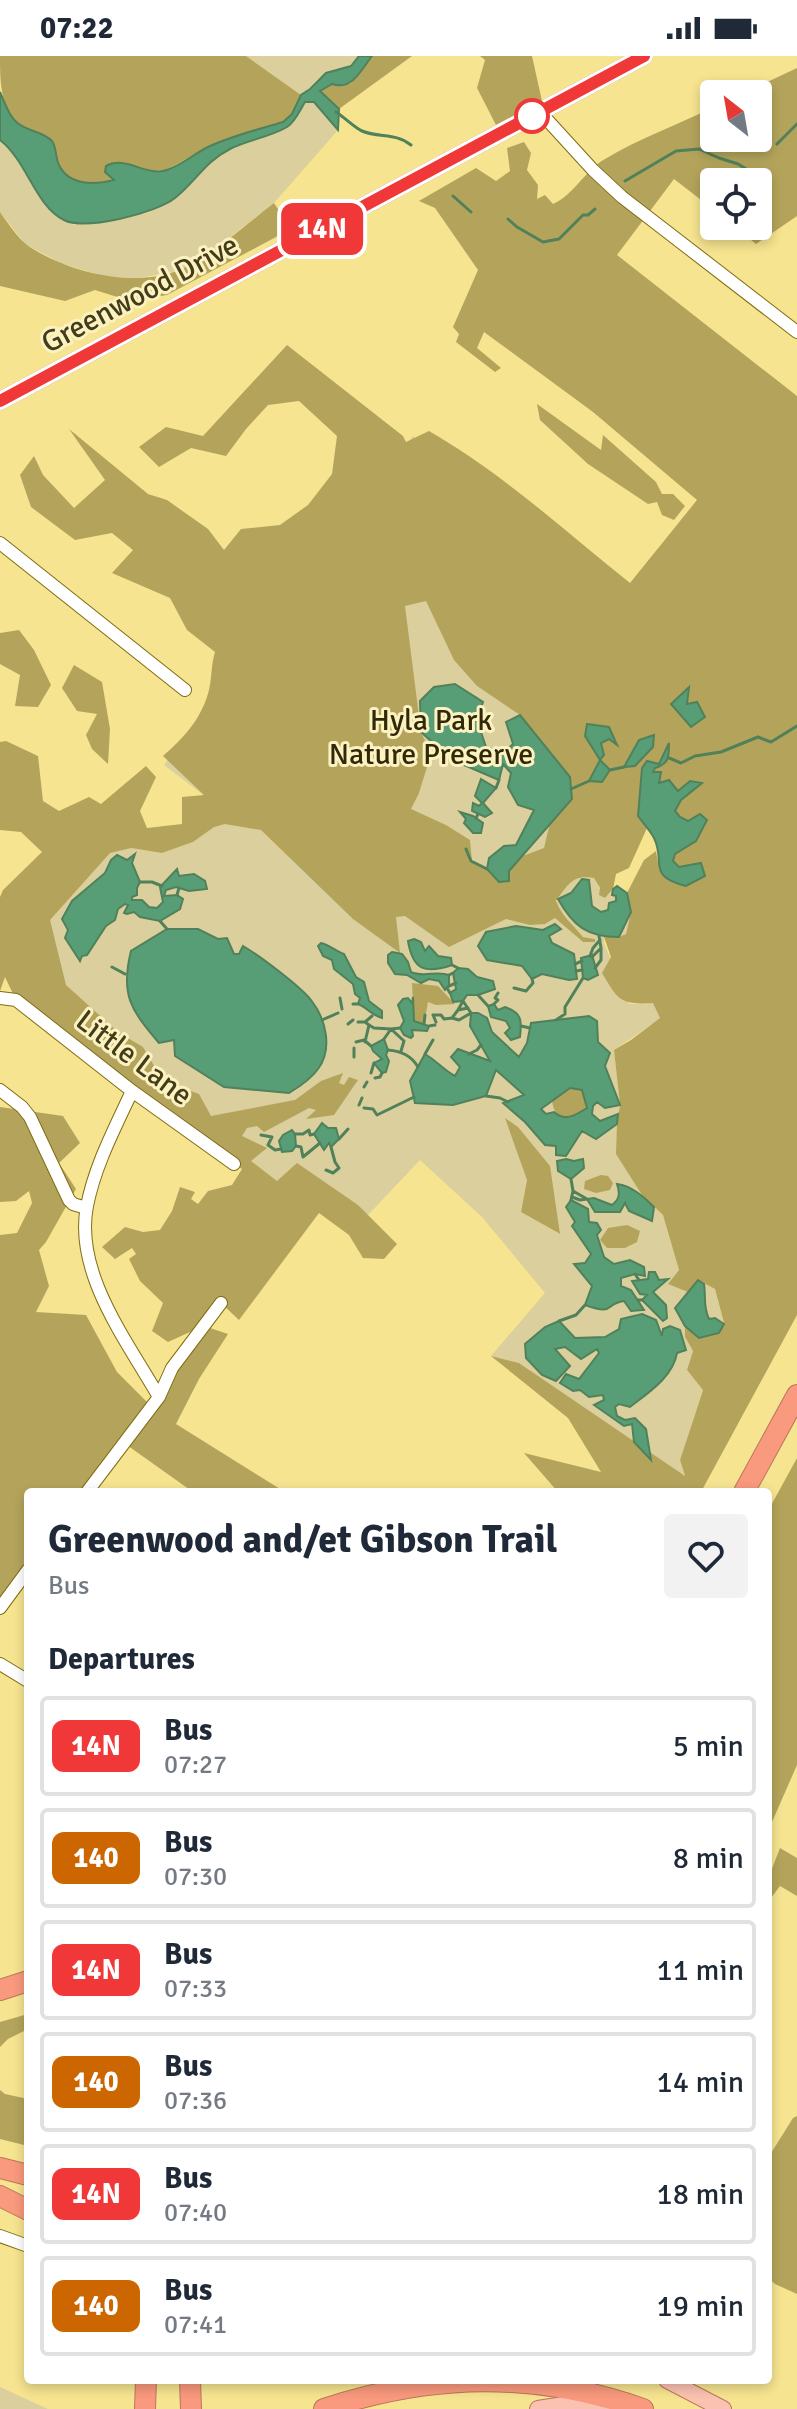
<!DOCTYPE html>
<html lang="en">
<head>
<meta charset="utf-8">
<style>
  :root { --surface:#fff; --page:#f2f2f3; --text:#1f2937; --muted:#747a83; --line:#e0e1e3 }
  body { margin:0; font-family:Signika,sans-serif; background:var(--page); color:var(--text); height:100vh; display:flex; flex-direction:column; font-size:30px; white-space:nowrap }
  * { box-sizing:border-box; margin:0 }
  p { font-size:26px; color:var(--muted) }
  .icon { flex:none; width:44px; height:44px; fill:none; stroke:currentColor; stroke-width:2; stroke-linecap:round; stroke-linejoin:round }
  .map { position:relative; flex:1; overflow:hidden }
  .drawer { position:absolute; left:24px; top:1432px; width:748px; height:896px; display:flex; flex-direction:column; background:var(--surface); border-radius:8px; box-shadow:0 4px 12px #0003 }
  .drawer>* { flex:none }
  .badge { padding:0 16px; border-radius:12px; font-size:28px; line-height:52px }
  .needle { width:52px; rotate:329deg }
  .buttons { position:absolute; left:700px; top:24px; display:grid; gap:16px }
  .buttons a { display:grid; place-items:center; width:72px; height:72px; border-radius:8px; background:var(--surface); box-shadow:0 4px 12px #0003; font-size:40px }
  .map>.badge { position:absolute; translate:-50% -50%; box-shadow:0 0 0 4px #fff }
  h2 { padding:0 24px; font-size:30px; line-height:72px }
  .round { display:grid; place-items:center; flex:none; width:84px; height:84px; border-radius:8px; background:var(--page) }
  .summary { display:flex; align-items:center; justify-content:space-between; height:136px; padding:0 24px }
  h1 { font-size:38px; font-weight:800; line-height:60px }
  ul { padding:0; list-style:none }
  li { display:flex; align-items:center; gap:24px; height:100px; margin:0 16px 12px; padding:0 8px; border:4px solid var(--line); border-radius:8px }
  li div { flex:1 }
  li b { display:block; font-size:30px }
  li em { font-style:normal }
  li .badge { min-width:88px; font-weight:700; text-align:center }
  .status { display:flex; justify-content:space-between; align-items:center; height:56px; padding:0 40px; background:var(--surface); direction:ltr }
  .status svg { height:22px; fill:currentColor }
  .map>svg:first-child { display:block }
  .green { fill:#dacf9d; fill-rule:evenodd }
  .forest { fill:#b4a45b; fill-rule:evenodd }
  .water { fill:#579e76; stroke:#51815a; stroke-width:2; fill-rule:evenodd }
  .lines { fill:none; stroke-linecap:round; stroke-linejoin:round }
  .stream { stroke:#51815a; stroke-width:3 }
  .minor-casing { stroke:#7f6d11; stroke-width:14 }
  .major-casing { stroke:#b9785a; stroke-width:18 }
  .highway-casing { stroke:#b9785a; stroke-width:22 }
  .minor { stroke:#fff; stroke-width:12 }
  .major { stroke:#fbc2b1; stroke-width:16 }
  .highway { stroke:#f9997d; stroke-width:20 }
  .line-casing { stroke:#fff; stroke-width:18 }
  .line { stroke:#f03838; stroke-width:12 }
  .stop-dot { fill:#fff; stroke:#f03838; stroke-width:4 }
  .labels { text-anchor:middle; dominant-baseline:central; stroke-width:6; stroke-linejoin:round; paint-order:stroke }
  .street-label { font-size:30px; fill:#433c19; stroke:#fbf1c1 }
  .park-label { font-size:30px; fill:#302907; stroke:#fbf1c1 }
</style>
</head>
<body>
<div class="status"><b>07:22</b><svg viewBox="0 0 49 12"><path d="M0 12V9h3v3zM5 12V6h3v6zM10 12V3h3v9zM15 12V0h3v12zM26 1h20v11H26zM47 4h2v5h-2z"/></svg></div>
<div class="map">
<svg width="797" height="2353" viewBox="0 0 797 2353">
  <rect width="100%" height="100%" fill="#f6e490"/>
  <path class="green" d="M246,0H359C345,18 340,8 325,18C316,23 310,33 301,39Z
    M310,45L314,46L338,74L274,147L211,196L177,215L134,223L99,219L61,207L25,188L0,156V84L8,90L26,114L45,149L74,169L90,167L149,156L175,142L208,106L230,93L289,70L305,46Z
    M413,380L725,616L536,868H545L555,862L583,886L595,883L583,881C573,868 562,861 556,846C568,829 571,818 594,822L605,842L617,830L627,837L631,856L626,878L619,881H604V887L629,948L653,947L661,962L614,994L620,1049L617,1068L642,1139L663,1159L679,1214L669,1227L698,1224L715,1233L724,1268L685,1281L693,1295L687,1314L703,1333L680,1404L685,1421L519,1307L491,1300L545,1237L482,1161L420,1104L367,1160L358,1149L319,1157L4,920L108,783L131,792L162,797L193,786L203,778L222,753L164,709ZM507,1063L559,1178L521,1156L527,1124Z
    M0,2331L48,2353H0Z"/>
  <path class="forest" d="M0,0H246L301,39L292,58L283,66L206,92L166,114L153,115L122,106L115,123C97,129 71,131 59,111C55,103 58,95 51,88C41,76 32,77 20,69C0,54 0,23 0,0Z
    M372,0H412L339,53L320,35L332,28H350Z
    M480,0H532L542,45L496,69L477,32L485,4Z
    M797,12V160L756,188L734,170H758V126H714V154L674,123L617,199L797,340V1259L701,1436H558L524,1397L601,1416L568,1362L491,1300L519,1307L685,1420L680,1404L703,1334L687,1314L693,1295L685,1281V1270L699,1282L719,1277L724,1267L715,1233L698,1224L688,1236L668,1228L679,1214L663,1159L642,1139L616,1098L617,1068L620,1049L614,994L631,984L660,962L653,947C620,949 618,944 602,917L611,901L604,881H619L626,878L631,856L627,837L644,804L656,795C659,817 664,825 686,830L678,811L673,805L675,798L696,785L688,765L680,761L675,755L681,744L701,728L678,735L658,728L652,717L655,712L664,709L669,689L659,708L647,705L638,760L647,772L629,812L616,818L613,833L605,842L599,839L600,832L594,822C572,818 568,829 556,845C562,861 573,868 583,881L595,883V886H583L555,862L545,868L530,869L506,863L449,891L405,860L396,861L400,897L353,863L261,774L225,768L214,771L193,786L162,797L131,792L110,797L50,864L66,929L119,977L143,991L163,1025L199,1038L211,1060L295,1044L321,1025L343,1017L339,1027L344,1029L349,1021L358,1024L334,1059L306,1063L316,1054L309,1052L264,1076L257,1070L247,1072L242,1080L267,1092L251,1105L277,1125L297,1107L358,1149L397,1188L384,1203L363,1202L349,1179L319,1157L239,1264L221,1247L204,1270L228,1278L199,1323L176,1368L285,1436H193L124,1387L87,1436H28V1514L0,1552V1179L17,1177L32,1147L29,1135L16,1145L0,1146V1051L63,1060L80,1087L59,1107L76,1133L46,1186L39,1194L49,1230L36,1256L86,1259L117,1316L151,1350L201,1271L168,1286L152,1275L163,1247L140,1225L129,1203L136,1198L132,1192L115,1203L102,1191L125,1171L143,1176L160,1174L172,1155L180,1131L195,1136L191,1143L198,1148L208,1135L232,1129L242,1113L16,944L5,921L0,935V841L3,834L42,796L21,776L0,774V686L6,685L38,700L43,745L59,755L89,741L101,748L146,710L156,721L140,755L147,772L182,768V741L204,739L163,700C184,682 202,662 209,634C212,621 211,609 215,596L187,574L170,542L112,517L133,494L112,477L75,484L31,451L20,419L34,400L43,419L74,452L105,424L69,373L148,438L167,444L208,473L224,494L241,473L280,469L308,449L332,418L337,380L299,345L268,349L246,373L226,400L191,392L159,411L139,391L166,371L203,380L287,289L403,380L406,386L429,375C502,417 565,475 630,527L697,444L593,356L484,276L477,292L501,312L495,316L456,286L459,278L453,271L478,214L435,152L419,145L476,112L496,125L510,115L507,92L524,86L531,97L527,114L538,129L537,143L545,139L553,148C575,138 584,115 605,103C638,83 679,68 714,51V82H758V38H742ZM426,545L454,604L477,630L520,659L572,743L550,767L544,792L520,801L499,826L487,813L472,806L470,784L446,769L411,753L419,737L431,698L421,676L405,550Z
    M274,147L291,173L167,239L130,245L95,234L65,245L0,230V156C7,166 17,181 27,189C67,216 133,233 179,214C214,199 244,170 274,147Z
    M537,348L601,394L603,379L656,426L662,438H673L685,450L674,464L662,459L657,446L648,448L588,408L540,364Z
    M19,574L34,594L51,629L38,651L15,650L20,619L0,608V577Z
    M74,609L102,626L110,673L108,708L92,693L86,679L97,658L77,655L62,632Z
    M412,927L438,930L455,948L436,949L428,946L424,968L414,965Z
    M570,1032L582,1033L587,1052C571,1061 556,1070 552,1045Z
    M505,1062L518,1071L550,1110L560,1178L521,1156L527,1124Z
    M601,1119L608,1120L613,1127L610,1134L596,1137L584,1133L585,1125Z
    M627,1169L640,1175L637,1186L625,1192H607L600,1184L608,1172Z
    M797,1402V1709L772,1766L768,1763V1455Z
    M780,1792L797,1802V1840L780,1830L768,1846V1823Z
    M28,1958V1973L8,1983L0,1991V1966Z
    M0,2034L5,2038L28,2043V2090L0,2083Z
    M797,2060V2238L775,2228L768,2222V2102L793,2062Z"/>
  <path class="water" d="M359,0H372C361,14 352,35 332,28L320,35L339,53L338,74L314,46H305C300,54 295,66 287,71C270,81 248,84 230,93C206,105 195,126 175,142C156,157 85,175 64,164C36,151 27,105 0,84V36C5,47 9,61 19,68C28,75 44,76 52,85C57,92 55,101 59,109C69,130 95,129 114,124L105,116L106,110C126,99 146,121 167,114C181,109 193,99 206,92C230,80 257,74 283,66L292,58L301,39L310,33L326,17L351,10Z
    M455,628L483,646L477,664L486,691L503,697L513,688L506,666L520,659L570,721L572,743L509,815V825L499,826L487,813L489,802L504,790L516,789L534,754L518,749L508,731L511,717L503,708L499,724L464,709L463,699L450,692L443,696L421,676L420,645L434,631Z
    M689,631L687,648L697,646L705,661L691,671L671,648Z
    M587,668L609,671L617,689L609,683L601,687L604,699L600,704L610,714L602,726L589,725L600,704L585,680Z
    M654,679L653,691L635,710L624,711L639,684Z
    M669,687C669,701 669,708 655,712L653,716H661L659,727L669,724L678,735L690,725L702,727L681,744L675,755L680,761L688,765L700,758L707,764L696,785L675,798L673,805L679,811L701,807L705,820L686,830C646,820 666,806 654,782C650,774 643,767 638,760L642,712L647,705L659,708Z
    M481,723L496,732L483,747L492,757L485,761L472,755L473,747L479,750L482,747L475,740Z
    M460,756L473,760L483,767L481,777H473L464,767L466,763Z
    M135,798L132,807L140,826L137,832V839L132,841V844H142L149,851L157,852L163,846L160,831L177,813L179,820L194,818L205,825L207,833L189,835L176,831L166,834L164,840L177,839L183,843L180,853L160,865L140,861L134,856L127,858L124,857L128,849L125,848L118,853L115,864L106,870L87,899L82,900L80,905L65,882L68,874L62,863L72,845L105,817L111,804L117,799L127,804Z
    M582,823L589,824L592,850L601,856L608,854L609,847L616,845V840L612,839L613,833L617,830L627,837L631,856L619,881C587,881 573,870 558,843L571,837Z
    M555,868L561,873L549,880L552,887L574,898L577,923L569,924L542,918L532,923L522,910L487,904L478,890L486,876L516,870L543,874Z
    M167,873H198L218,883L227,882L234,898H239L243,890C260,900 300,930 311,944C326,963 333,993 318,1013C311,1023 299,1031 289,1037L224,1031L175,1000L174,984L159,987C131,954 120,939 131,895Z
    M414,883L421,886L425,895L429,890L438,900L451,902L452,909C426,918 413,915 408,885Z
    M321,887C330,889 335,895 344,898L356,921L364,926L369,945L382,955V962C371,959 368,952 358,948L360,942L355,938L353,928L334,913L332,904L323,900L318,890Z
    M392,896L402,898L408,906L411,916C424,922 436,914 449,919V930L445,934L439,925L429,923L421,927L407,919L395,918L388,907V899Z
    M592,899L598,919L588,924L583,922L581,902Z
    M458,912L468,913L477,921L493,925L495,933L478,939H467L463,945L453,946L450,937L456,933L453,917Z
    M413,941L414,965L429,970L427,975L412,974L413,980L411,982L404,979L400,972L404,965L398,949L403,943L408,942L412,947Z
    M494,948L498,954L505,951C522,957 522,964 520,981L511,984L505,977L510,972L506,965L491,961L488,950Z
    M471,957H478L487,962L492,976L519,1001L527,987L531,967L589,960L597,965L598,986L610,997L605,1010L620,1049L605,1052L597,1046L593,1050L592,1058L600,1065L618,1058L617,1068L596,1083L582,1075L566,1100L556,1099V1090L545,1089L525,1066L503,1047L524,1039L496,1014L486,1040L453,1049L415,1047L410,1025L425,998C437,1005 443,1014 455,1020L460,1011L451,1001L458,993L490,1005L470,970ZM570,1032L582,1034L587,1052C576,1059 565,1066 554,1056L546,1058L541,1053Z
    M384,983L388,994L386,999L389,1005L386,1016L382,1017L374,1007L382,1003L373,995L371,990Z
    M322,1067L328,1072H336L339,1083L331,1091L329,1087L324,1094L314,1078Z
    M292,1074L295,1078L296,1090L292,1095L282,1096L279,1085L283,1079Z
    M566,1103L574,1105L583,1103L584,1112L571,1123L558,1115L557,1105Z
    M617,1128C632,1130 644,1141 654,1151L652,1165L629,1155L625,1147L620,1156H595L587,1143L594,1142L612,1149C620,1143 620,1137 617,1128Z
    M571,1144L588,1153L589,1166L597,1167L601,1174L597,1179L604,1201L614,1208L630,1204L644,1211L645,1220L635,1218L621,1222V1230L631,1234L644,1254L631,1255L624,1245C603,1248 616,1260 585,1249L592,1230L574,1208L585,1207L591,1198L572,1170L575,1166L566,1151Z
    M649,1216H655L659,1224L668,1223L653,1236L666,1249L667,1262L663,1265L642,1244L647,1239L640,1238L632,1225L648,1223Z
    M698,1224L704,1228C706,1241 703,1251 709,1263L715,1262L724,1268L719,1277L699,1282L685,1270L675,1252Z
    M642,1258L656,1264L662,1280L663,1273L670,1270L680,1274L686,1294L677,1297C673,1321 648,1337 630,1351L619,1348L615,1351L617,1360L625,1364L635,1362L646,1373L651,1404L634,1386L632,1368L624,1370L594,1349L604,1344L603,1339L589,1341L580,1334L573,1335L560,1327L566,1318L579,1323L599,1297L597,1293L581,1303L565,1291L555,1293L570,1310L556,1325L542,1319L526,1302L525,1288L545,1271L559,1265L575,1282L605,1281L619,1273L621,1263Z"/>
  <g class="lines">
    <path class="stream" d="M336,56C344,61 355,72 362,75C379,82 397,77 411,89
      M777,88L797,68
      M625,125L676,95L699,93L719,102L738,108L756,119
      M453,140L471,156
      M508,163L517,171L543,186L559,183L583,159H588L595,153
      M669,702L681,707L695,700L721,696L758,681L771,686L797,670
      M610,714L624,711
      M496,732L499,724
      M571,733L589,725
      M476,762L478,758
      M466,793L471,805L487,813
      M140,826H152L162,830
      M177,839L179,832
      M160,865L167,873
      M590,900L593,892L600,884
      M592,901L601,892L599,880
      M575,908L582,905
      M452,909L458,912
      M112,911L125,918
      M595,912L601,904V892
      M576,915L582,914
      M449,919L453,917
      M449,930L456,927
      M447,932L450,937
      M514,932L526,935L533,927L532,923
      M478,939L488,950
      M340,942L342,953
      M353,948H358
      M494,948L498,944L495,942L498,937
      M433,959H441L444,963L452,962L458,954L468,952
      M433,959L436,966
      M452,962L459,964L471,957L463,945L458,954
      M322,964L338,957
      M556,964L565,958V951L583,922
      M358,966H365L372,960
      M365,966L369,969L365,986
      M348,968L353,964
      M424,968L425,959
      M369,969L374,972L391,973L404,985L401,995
      M429,970L435,969
      M521,970L530,972
      M384,983L391,973L400,972
      M356,986L364,984L371,990
      M388,994C401,995 411,999 418,1011
      M425,998L433,984
      M469,998L477,994L481,989
      M354,1001V992
      M371,1017L374,1007
      M375,1022L380,1021L382,1017
      M364,1031L367,1026
      M486,1040L500,1042L508,1046
      M359,1049L362,1042
      M364,1052L373,1053L377,1059L414,1041
      M295,1078H303L309,1074L310,1079L314,1078
      M261,1079L272,1081L268,1089L275,1094L281,1093
      M339,1083L348,1073
      M296,1090L301,1091L303,1101L320,1087
      M326,1114L333,1117L339,1112L335,1106L331,1091
      M573,1135L587,1143
      M572,1141L580,1144L587,1143
      M571,1144L573,1135L571,1123
      M635,1218L639,1224
      M638,1244H642
      M559,1265L576,1259L585,1249"/>
    <defs>
      <path id="minor" d="M540,56L593,114L622,141L797,276
        M0,487L185,634
        M0,942L16,944L132,1035L234,1108
        M0,1034L22,1051L30,1061L69,1144L73,1148L86,1152
        M132,1035C115,1072 95,1109 87,1150C74,1217 127,1285 159,1341
        M87,1436L159,1341L172,1312L221,1247
        M0,1552L28,1514
        M0,1608L28,1625
        M0,2180L28,2190"/>
      <path id="major" d="M0,345L644,0
        M667,2324L723,2353
        M538,2353L564,2349L602,2353"/>
      <path id="highway" d="M744,1436L797,1339
        M0,1934L28,1925
        M0,2112L28,2119
        M0,2140L28,2154
        M190,2324L191,2353
        M145,2353L146,2324
        M324,2353C432,2317 536,2315 643,2353"/>
    </defs>
    <use href="#minor" class="minor-casing"/>
    <use href="#major" class="major-casing"/>
    <use href="#highway" class="highway-casing"/>
    <use href="#minor" class="minor"/>
    <use href="#major" class="major"/>
    <use href="#highway" class="highway"/>
  </g>
  <g class="lines">
    <defs>
      <path id="line" d="M0,345L644,0"/>
    </defs>
    <use href="#line" class="line-casing"/>
    <use href="#line" class="line"/>
  </g>
  <circle class="stop-dot" cx="532" cy="60" r="16"/>
  <g class="labels">
    <g class="street-label">
      <text transform="translate(140 238) rotate(-28)">Greenwood Drive</text>
      <text transform="translate(134 1002) rotate(37)">Little Lane</text>
    </g>
    <g class="park-label">
      <text x="431" y="664">Hyla Park<tspan x="431" dy="34">Nature Preserve</tspan></text>
    </g>
  </g>
</svg>
<div class="buttons">
<a><svg class="needle" viewBox="-14 -14 28 28"><path d="M0-13l5 13h-10z" fill="#e53935"/><path d="M0 13l5-13h-10z" fill="#747a83"/></svg></a>
<a><svg class="icon" aria-label="locate" viewBox="0 0 24 24"><circle cx="12" cy="12" r="6"/><path d="M12 2v4M12 18v4M2 12h4M18 12h4"/></svg></a>
</div>
<b class="badge" style="left:322px;top:173px;background:#f03838;color:#fff">14N</b>
<section class="drawer">
<div class="summary"><div><h1>Greenwood and/et Gibson Trail</h1><p>Bus</p></div><a class="round"><svg class="icon" aria-label="heart" viewBox="0 0 24 24"><path d="M12 20l-8-8c-3-5 5-10 8-4 3-6 11-1 8 4z"/></svg></a></div>
<h2>Departures</h2>
<ul>
<li><span class="badge" style="background:#f03838;color:#fff">14N</span><div><b>Bus</b><p>07:27</p></div><em>5 min</em></li>
<li><span class="badge" style="background:#c60;color:#fff">140</span><div><b>Bus</b><p>07:30</p></div><em>8 min</em></li>
<li><span class="badge" style="background:#f03838;color:#fff">14N</span><div><b>Bus</b><p>07:33</p></div><em>11 min</em></li>
<li><span class="badge" style="background:#c60;color:#fff">140</span><div><b>Bus</b><p>07:36</p></div><em>14 min</em></li>
<li><span class="badge" style="background:#f03838;color:#fff">14N</span><div><b>Bus</b><p>07:40</p></div><em>18 min</em></li>
<li><span class="badge" style="background:#c60;color:#fff">140</span><div><b>Bus</b><p>07:41</p></div><em>19 min</em></li>
</ul>
</section>
</div>
</body>
</html>
